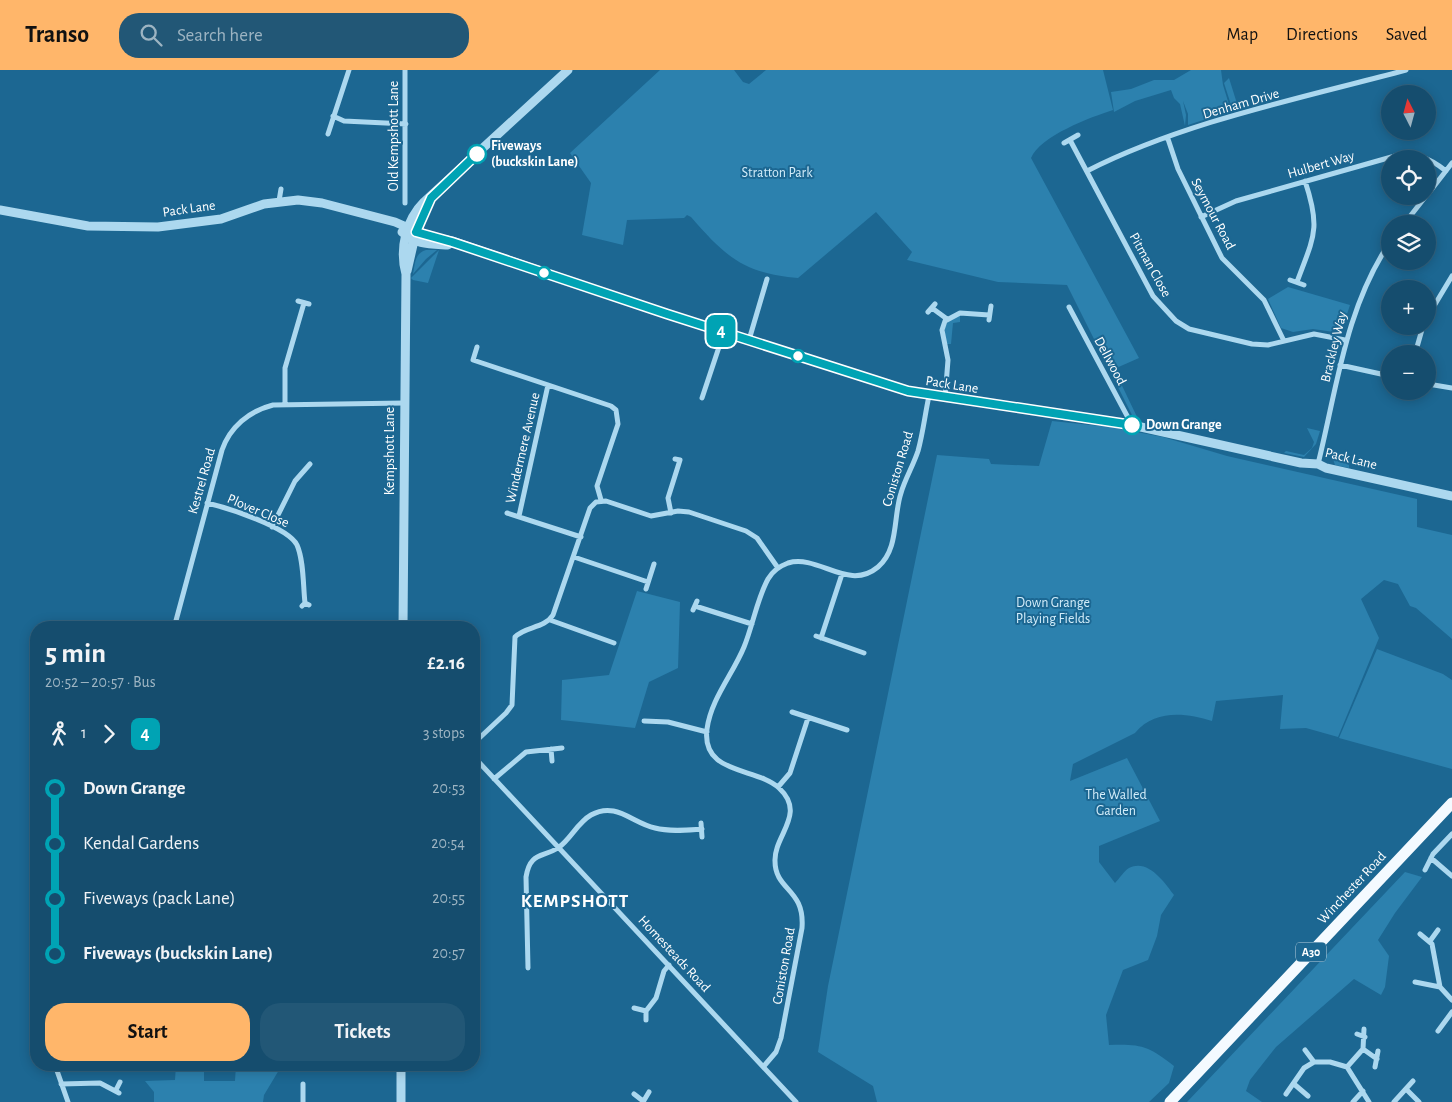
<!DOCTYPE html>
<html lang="en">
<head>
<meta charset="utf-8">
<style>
  :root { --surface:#154d6e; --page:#225776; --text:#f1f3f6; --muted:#9db4c2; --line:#346481; --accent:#ffb66a }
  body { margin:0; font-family:"Alegreya Sans",sans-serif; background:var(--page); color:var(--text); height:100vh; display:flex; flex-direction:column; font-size:19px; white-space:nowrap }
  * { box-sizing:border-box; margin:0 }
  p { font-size:16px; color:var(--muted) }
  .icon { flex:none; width:28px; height:28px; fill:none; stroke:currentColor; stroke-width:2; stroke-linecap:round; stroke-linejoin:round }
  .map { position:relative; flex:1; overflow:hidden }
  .drawer { position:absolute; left:30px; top:551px; width:450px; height:450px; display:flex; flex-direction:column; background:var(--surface); border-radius:20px; box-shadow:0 2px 12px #0003,0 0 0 1px var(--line) }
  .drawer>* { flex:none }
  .badge { padding:0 10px; border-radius:8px; font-size:18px; line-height:32px }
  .needle { width:32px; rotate:354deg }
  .controls { position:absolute; left:1381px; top:15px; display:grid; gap:10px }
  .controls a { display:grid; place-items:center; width:55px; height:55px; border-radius:50%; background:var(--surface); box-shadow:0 2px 12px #0003,0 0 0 1px var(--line); font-size:25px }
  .map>.badge { position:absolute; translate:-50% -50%; box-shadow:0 0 0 2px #fff }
  .legs { display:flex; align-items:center; gap:8px; height:55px; padding:0 15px; font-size:16px }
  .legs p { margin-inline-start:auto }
  .head { display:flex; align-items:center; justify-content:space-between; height:85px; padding:0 15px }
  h1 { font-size:28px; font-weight:700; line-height:38px }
  .primary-button { display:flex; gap:10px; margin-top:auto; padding:10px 15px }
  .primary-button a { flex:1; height:58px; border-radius:20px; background:var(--accent); color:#111; font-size:20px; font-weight:700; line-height:58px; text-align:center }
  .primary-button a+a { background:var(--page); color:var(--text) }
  ul { padding:0 15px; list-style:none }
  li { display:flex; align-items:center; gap:18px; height:55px; font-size:19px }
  li i { display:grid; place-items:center; width:8px; height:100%; margin:0 6px; background:currentColor }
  li i::after { content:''; width:12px; height:12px; margin:-6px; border:4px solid; border-radius:50%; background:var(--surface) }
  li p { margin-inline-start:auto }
  li:first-child i { background:linear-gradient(#0000 50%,currentColor 0) }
  li:last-child i { background:linear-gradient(currentColor 50%,#0000 0) }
  header { display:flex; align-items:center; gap:30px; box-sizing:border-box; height:70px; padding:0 25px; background:var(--accent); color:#111 }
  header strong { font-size:24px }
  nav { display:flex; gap:28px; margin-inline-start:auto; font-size:18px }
  .search { width:350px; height:45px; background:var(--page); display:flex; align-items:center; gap:12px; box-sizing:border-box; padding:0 18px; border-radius:20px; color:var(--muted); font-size:19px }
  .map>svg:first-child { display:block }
  .green { fill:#2c81ae }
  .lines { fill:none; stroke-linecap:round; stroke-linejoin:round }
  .minor { stroke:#acd8ef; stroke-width:5 }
  .tertiary { stroke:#acd8ef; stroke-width:9 }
  .primary { stroke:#f4faff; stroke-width:11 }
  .line-1-casing { stroke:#fff; stroke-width:11 }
  .line-1 { stroke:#00a3b4; stroke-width:8 }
  .stop-1-dot { fill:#fff; stroke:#00a3b4; stroke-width:2.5 }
  .labels { text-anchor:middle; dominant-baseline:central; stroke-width:4; stroke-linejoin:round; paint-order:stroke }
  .shield { fill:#1c6792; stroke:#bbd1de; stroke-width:1 }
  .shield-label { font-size:12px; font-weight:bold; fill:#fff }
  .street-label { font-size:14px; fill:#fff; stroke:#1c6792 }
  .stop-label { font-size:14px; font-weight:bold; fill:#fff; stroke:#1c6792; text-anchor:start }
  .park-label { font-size:14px; fill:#d3edfa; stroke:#1c6792 }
  .district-label { font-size:19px; font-weight:bold; letter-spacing:1px; fill:#fff; stroke:#1c6792 }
</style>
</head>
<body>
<header>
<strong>Transo</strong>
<div class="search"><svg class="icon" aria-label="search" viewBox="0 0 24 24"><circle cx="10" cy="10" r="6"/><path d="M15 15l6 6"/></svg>Search here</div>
<nav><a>Map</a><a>Directions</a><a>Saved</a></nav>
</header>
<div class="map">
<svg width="1452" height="1032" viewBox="0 0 1452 1032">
  <rect width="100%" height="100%" fill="#1c6792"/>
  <path class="green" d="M660,0H734L743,12L749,14L766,0H1103L1113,40C1091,47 1040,66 1031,88L1139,288L1114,299L1139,351H1135L1067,215L998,212L907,190L912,182L876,142L798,208C743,203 726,187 691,147L687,145L684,148L627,150L623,175L582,165L591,113L570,83Z
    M1191,0H1221L1223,15L1231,41L1188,55V44L1183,31L1186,45L1185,56L1180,34L1174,28L1171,20L1135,31L1114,42L1111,22L1131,19L1154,10H1174Z
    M1229,8L1239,40L1233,41L1224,13Z
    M426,180H437L426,189L413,204C415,193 415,183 426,180Z
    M439,180L428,213L413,210L411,208Z
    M1288,217L1350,235L1343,256L1334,262L1313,259L1293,262L1281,258L1268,229Z
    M960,245V252L953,253L951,274H946C944,255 942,254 960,245Z
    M1052,351L1110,357L1163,367L1227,386L1417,429V457L1452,465V569L1416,538L1410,536L1398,514L1384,510L1361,529L1379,568L1338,667L1306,658L1280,659L1283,625L1216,631L1212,651C1186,643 1155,639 1135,663L1073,694L1070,711L1127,688L1160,751L1099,776V792L1115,813C1119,809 1124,801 1129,798C1148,788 1165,813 1174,825L1161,845L1157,866L1148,890L1123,900L1106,945L1109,975C1142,974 1148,976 1174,996L1169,1013L1149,1032H877L873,1016L818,982L828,916L937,385L989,389L991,394L1039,396Z
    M1307,358L1320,361L1316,374L1304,387L1284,383L1286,381L1304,385L1312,378L1314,372Z
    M1329,377L1349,395V398L1335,395Z
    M637,521L680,532L678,598L649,612L635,658L561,650L562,610L609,605Z
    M1377,579L1443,604L1452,610V699L1339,668Z
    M1405,802L1422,807L1395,843L1378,870L1389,886L1385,917L1381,925L1354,909L1276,977L1250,1010L1246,1021L1262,1032H1187Z
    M176,995H204V1011H235L236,995H282L264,1025L263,1032H154V1022L145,1011L175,1010Z"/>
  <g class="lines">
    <path class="minor" d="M333,46L344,51L406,54
      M328,64L349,0
      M1168,69L1178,99L1222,188L1264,230L1284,271
      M1070,70L1153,226L1176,251L1189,259L1252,274L1268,275L1314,264L1345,270
      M1064,73L1078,65
      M1087,101C1183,52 1302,28 1406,0
      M1428,124L1452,93
      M279,131L281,119
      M405,133V0
      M1201,147L1236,131L1395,86C1415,82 1430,88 1446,101
      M1404,154L1426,126
      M1290,210L1304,215
      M1297,212C1314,166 1321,159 1305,111
      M298,231L309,234
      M1069,237L1132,355
      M932,238L947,249
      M928,242L935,234
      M1428,246L1452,206
      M989,250L991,236
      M749,270L767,209
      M477,277L473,290L611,336L616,340L618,354L597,416L601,430
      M1415,284L1423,256
      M1340,295L1390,306
      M1428,314L1452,318
      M702,328L724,262
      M945,328L948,290L942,260L945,251L960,243L989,245
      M285,334V298L304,233
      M1318,394C1337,318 1345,239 1390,172
      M207,433C228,438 288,457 297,475C304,491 303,516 305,533
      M507,443L581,467
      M671,443L668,428L680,390L675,389
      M519,446L548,315
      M272,457L295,411L310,394
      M574,487L648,512
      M646,519L654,494
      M302,536L305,533L309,535
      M695,536L752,554
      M693,540L697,531
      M550,550L614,573
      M174,558L222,380C230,357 249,341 273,335L404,333
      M816,566L864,583
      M821,568L842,504
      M792,642L847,660
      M644,651L668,652L707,662
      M474,673L506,643L512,635L515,567C525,556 544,559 553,545L590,438L596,432L606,431L651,446L678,441L689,442L746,461L757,468L778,498
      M551,679L552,691
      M474,687L796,1032
      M494,709L526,682L562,678
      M778,717L790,703L808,648
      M701,753L702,767
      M1431,788L1452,806
      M1425,800L1433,784L1452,764
      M1420,864L1432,874L1440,917
      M1430,871L1438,860
      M528,898L526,807C530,782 542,788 558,778C571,769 577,753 591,745C616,731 632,753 655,758C670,762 687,760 702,759
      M1415,912L1440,917L1452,930
      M634,938L646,941V950
      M646,941L656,928L664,901L669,895
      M1438,961L1452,942
      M1357,964L1365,967
      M1363,979L1377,989
      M1305,980L1314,992
      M55,995L68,1032
      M764,996L776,982L781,968L802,858C805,818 775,821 775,791C774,765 807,744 779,718C757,697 701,705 707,659C711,629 733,604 744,577C753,555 757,529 768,509C772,502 780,496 788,493C819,484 848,522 878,497C899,479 893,447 901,423C905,409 913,396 918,381C923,363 925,344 929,326
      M1347,997L1363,979L1364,959
      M1375,997L1378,981
      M61,1014L100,1013L119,1023
      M303,1014V1032
      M1294,1014L1308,1026
      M1406,1019L1419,1032
      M116,1020L120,1012
      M634,1024L643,1031
      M1286,1024L1304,998L1314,992H1330L1347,997L1369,1032
      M643,1032L649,1022
      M1353,1032L1363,1021
      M1394,1032L1413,1011"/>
    <path class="tertiary" d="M0,140L88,156L158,157L221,149L264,134L298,130L322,133L395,152L429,167L452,171L672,246L908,321L1132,355L1301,393L1318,394L1326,398L1452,426
      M402,162C416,175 430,174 448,175
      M407,201L416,162L430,129
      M403,558L406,204C399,179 406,150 424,132L568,0
      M401,1032V995"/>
    <path class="primary" d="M1170,1032L1452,733"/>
  </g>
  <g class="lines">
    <defs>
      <path id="line-1" d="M477,84L431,128L416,162L452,172L667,244L908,321L1132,355"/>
    </defs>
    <use href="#line-1" class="line-1-casing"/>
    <use href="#line-1" class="line-1"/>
  </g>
  <g class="stop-1-dot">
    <circle cx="477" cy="84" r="9"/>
    <circle cx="544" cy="203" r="6"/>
    <circle cx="798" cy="286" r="6"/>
    <circle cx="1132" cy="355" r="9"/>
  </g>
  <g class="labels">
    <rect class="shield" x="1296" y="872.5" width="30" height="19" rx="4"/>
    <g class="shield-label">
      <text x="1311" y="882">A30</text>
    </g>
    <g class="street-label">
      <text transform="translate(1241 34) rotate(-16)">Denham Drive</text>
      <text transform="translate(394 66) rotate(-90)">Old Kempshott Lane</text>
      <text transform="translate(1321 95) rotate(-16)">Hulbert Way</text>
      <text transform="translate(189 139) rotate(-8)">Pack Lane</text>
      <text transform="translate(1213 144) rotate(62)">Seymour Road</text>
      <text transform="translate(1150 195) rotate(61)">Pitman Close</text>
      <text transform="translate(1334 277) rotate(-76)">Brackley Way</text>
      <text transform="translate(1110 291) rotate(62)">Dellwood</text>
      <text transform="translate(952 315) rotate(9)">Pack Lane</text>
      <text transform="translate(523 378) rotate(-77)">Windermere Avenue</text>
      <text transform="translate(390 381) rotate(-90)">Kempshott Lane</text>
      <text transform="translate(1351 389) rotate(14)">Pack Lane</text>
      <text transform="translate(898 399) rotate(-73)">Coniston Road</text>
      <text transform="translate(202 411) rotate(-74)">Kestrel Road</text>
      <text transform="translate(258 441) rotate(23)">Plover Close</text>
      <text transform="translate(1352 818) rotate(-47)">Winchester Road</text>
      <text transform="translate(674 884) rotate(47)">Homesteads Road</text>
      <text transform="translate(784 896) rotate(-80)">Coniston Road</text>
    </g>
    <g class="stop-label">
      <text x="491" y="76">Fiveways<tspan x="491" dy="16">(buckskin Lane)</tspan></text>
      <text x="1146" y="355">Down Grange</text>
    </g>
    <g class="park-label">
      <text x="777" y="103">Stratton Park</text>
      <text x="1053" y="533">Down Grange<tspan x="1053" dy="16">Playing Fields</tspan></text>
      <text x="1116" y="725">The Walled<tspan x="1116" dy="16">Garden</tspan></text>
    </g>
    <g class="district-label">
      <text x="575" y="831">KEMPSHOTT</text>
    </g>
  </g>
</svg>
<div class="controls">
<a><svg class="needle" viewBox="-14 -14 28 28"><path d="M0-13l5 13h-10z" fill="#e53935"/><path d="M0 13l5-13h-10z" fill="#9db4c2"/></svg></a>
<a><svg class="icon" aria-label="locate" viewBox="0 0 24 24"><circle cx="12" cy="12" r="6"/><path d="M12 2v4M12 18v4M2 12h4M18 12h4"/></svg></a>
<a><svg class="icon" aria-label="layers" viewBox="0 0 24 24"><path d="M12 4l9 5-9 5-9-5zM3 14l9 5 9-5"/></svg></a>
<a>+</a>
<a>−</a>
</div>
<b class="badge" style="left:721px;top:261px;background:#00a3b4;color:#fff">4</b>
<section class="drawer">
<div class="head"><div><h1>5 min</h1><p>20:52 – 20:57 · Bus</p></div><b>£2.16</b></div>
<div class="legs"><svg class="icon" aria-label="walk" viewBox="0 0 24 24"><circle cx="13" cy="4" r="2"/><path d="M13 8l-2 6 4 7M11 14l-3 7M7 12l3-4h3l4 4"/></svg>1<svg class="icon" aria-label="forward" viewBox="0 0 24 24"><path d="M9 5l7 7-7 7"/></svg><b class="badge" style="background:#00a3b4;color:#fff">4</b><p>3 stops</p></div>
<ul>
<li><i style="color:#00a3b4"></i><b>Down Grange</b><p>20:53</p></li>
<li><i style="color:#00a3b4"></i><span>Kendal Gardens</span><p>20:54</p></li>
<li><i style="color:#00a3b4"></i><span>Fiveways (pack Lane)</span><p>20:55</p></li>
<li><i style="color:#00a3b4"></i><b>Fiveways (buckskin Lane)</b><p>20:57</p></li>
</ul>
<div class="primary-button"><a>Start</a><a>Tickets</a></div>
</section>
</div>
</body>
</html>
